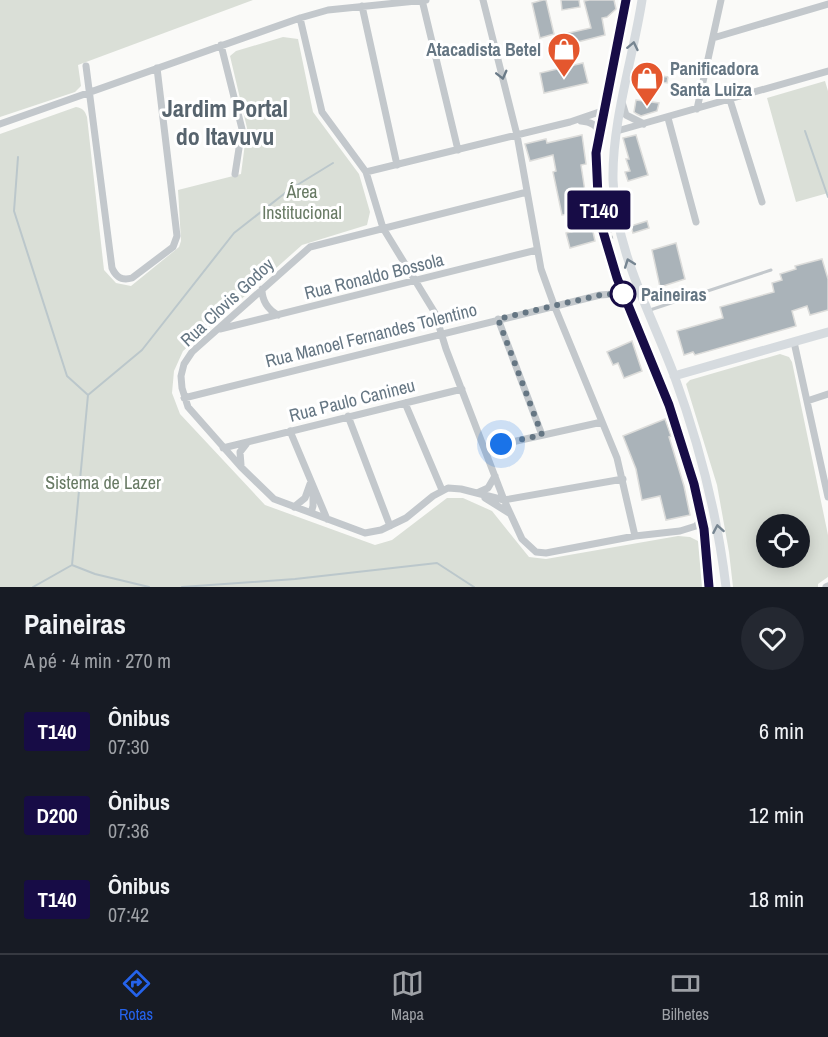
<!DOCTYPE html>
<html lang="pt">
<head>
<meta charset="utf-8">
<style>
  :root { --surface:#171b24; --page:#242831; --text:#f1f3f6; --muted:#9ea1a6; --line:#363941; --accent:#2563eb }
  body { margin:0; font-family:"Archivo Narrow",sans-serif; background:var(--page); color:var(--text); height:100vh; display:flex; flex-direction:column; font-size:22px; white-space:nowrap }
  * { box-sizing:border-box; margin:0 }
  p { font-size:20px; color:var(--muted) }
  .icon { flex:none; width:33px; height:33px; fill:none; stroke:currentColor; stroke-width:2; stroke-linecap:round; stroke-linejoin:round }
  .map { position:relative; height:587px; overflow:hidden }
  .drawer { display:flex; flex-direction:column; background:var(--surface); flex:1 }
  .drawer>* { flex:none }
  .badge { padding:0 12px; border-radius:4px; font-size:21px; line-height:39px }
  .buttons { position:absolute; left:756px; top:514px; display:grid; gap:12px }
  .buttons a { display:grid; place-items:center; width:54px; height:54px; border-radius:50%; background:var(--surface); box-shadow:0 3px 15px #0003; font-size:30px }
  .you { position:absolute; width:30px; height:30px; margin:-15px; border:4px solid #fff; border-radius:50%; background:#1a73e8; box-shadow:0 0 0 9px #1a73e833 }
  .map>.badge { position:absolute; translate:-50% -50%; box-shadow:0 0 0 3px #fff }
  .round { display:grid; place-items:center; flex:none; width:63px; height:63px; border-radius:32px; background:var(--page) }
  .overview { display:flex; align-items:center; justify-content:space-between; height:102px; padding:0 24px }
  h1 { font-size:28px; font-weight:700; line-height:45px }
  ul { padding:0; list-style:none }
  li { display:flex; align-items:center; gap:18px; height:84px; padding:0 24px }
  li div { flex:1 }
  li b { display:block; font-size:22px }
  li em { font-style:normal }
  li .badge { min-width:66px; font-weight:700; text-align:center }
  .tab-bar { display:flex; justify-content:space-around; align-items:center; height:84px; border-top:2px solid var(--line); background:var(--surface); font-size:16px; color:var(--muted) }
  .tab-bar a { display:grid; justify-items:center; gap:3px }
  .tab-bar .on { color:var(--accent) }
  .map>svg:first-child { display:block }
  .green { fill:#dadfd7; fill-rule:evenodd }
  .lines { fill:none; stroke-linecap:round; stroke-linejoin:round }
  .stream { stroke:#bbc7cb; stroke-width:2 }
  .building { fill:#aab3b9; stroke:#dcdcda; stroke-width:1.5 }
  .path { stroke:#bbbfc2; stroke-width:1.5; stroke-dasharray:3 3; stroke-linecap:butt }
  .lane { stroke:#c3c8cc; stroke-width:3 }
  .street { stroke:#c3c8cc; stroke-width:7 }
  .secondary { stroke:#d6dbdf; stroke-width:9 }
  .oneway { stroke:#768591 }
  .oneway2 { stroke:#6a7a87 }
  .line-casing { stroke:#fff; stroke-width:14 }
  .line { stroke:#170c46; stroke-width:9 }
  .walk { stroke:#657683; stroke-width:6; stroke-dasharray:0 10.8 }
  .stop-dot { fill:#fff; stroke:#170c46; stroke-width:3 }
  .labels { text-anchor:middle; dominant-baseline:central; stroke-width:6; stroke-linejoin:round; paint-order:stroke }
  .poi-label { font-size:18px; font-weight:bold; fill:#657683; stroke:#fff; text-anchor:end }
  .park-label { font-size:18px; fill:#687a64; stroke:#fff }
  .street-label { font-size:18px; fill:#657683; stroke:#fff }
  .stop-label { font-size:18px; font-weight:bold; fill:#657683; stroke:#fff; text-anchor:start }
  .district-label { font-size:24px; font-weight:bold; fill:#57646e; stroke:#fff }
</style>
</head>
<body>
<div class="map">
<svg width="828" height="587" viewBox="0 0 828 587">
  <rect width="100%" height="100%" fill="#fafaf8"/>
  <path class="green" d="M0,0H253L78,65L81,86L75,92L0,117Z
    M283,37L298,39L313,112L359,174L370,212L367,225L302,245L183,351L174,371L172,393L180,414L265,505L375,545L392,540L447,498H463L492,511L529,557L546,559L678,536L690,537L702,543L705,587H0V134L76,107C83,108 85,111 87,117L104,270L116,283L131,286L179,247L181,241L178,190L241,174L247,128L230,56L236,51Z
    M825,81L828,91V193L796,202L767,98Z
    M780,354L789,357L792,362L828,535V577L818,584V587H733L729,552L717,485L686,384L690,380ZM766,525H800V558H766Z"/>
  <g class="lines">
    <path class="stream" d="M805,131L828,197
      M18,157L14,211L67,376L88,395L72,565L33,587
      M88,395L142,350L234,233L289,190L333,163
      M72,565L95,574L149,587
      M182,587L295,579L437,563L474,587"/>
  </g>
  <path class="building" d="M543,0H546L554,34L540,38L532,3Z
    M561,0H579L580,7L562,10Z
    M589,0H614L616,9L607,17L602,18L605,35L558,47L555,36L591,28L584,1Z
    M583,63L588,83L544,93L540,73Z
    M640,73L668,77L667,83L639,78Z
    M636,100L659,103L657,111L641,116L637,114L634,112Z
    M582,135L586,164L581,165L588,211L562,215L553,172L556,171L553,155L530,161L525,144L546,139L547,143Z
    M636,135L648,175L628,181L625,172L630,171L626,159H629L623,138Z
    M647,221L649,228L633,233L631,226Z
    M592,227L595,241L570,248L566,233Z
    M676,243L685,279L660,287L652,250Z
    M822,259L828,279V310L810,315L807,306L792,311L796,326L695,355L693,352L684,355L677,331L723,318L720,307L774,292L772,283L782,280L780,274L796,269L795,266Z
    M632,341L642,371L624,378L618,363L613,365L607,352Z
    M665,419L671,436L669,437L684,486L690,515L666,520L660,496L642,500L636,469L623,436Z"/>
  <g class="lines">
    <path class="path" d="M610,230L613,240"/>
    <path class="lane" d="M650,310L771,270"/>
    <path class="street" d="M422,0L458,150
      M483,0L517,135L541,269L554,305L617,458L635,536
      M362,6L397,165
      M300,18L322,112L366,172L383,228L435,313L446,349L504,500L522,539L536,552L546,553L635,536L680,531L696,526L702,519
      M713,38L828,4
      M221,45L242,129L235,174
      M86,66L112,268C116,277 122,281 132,278L173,247L177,236L157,68
      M730,100L762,202
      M622,102L626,115L644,124
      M697,109L721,0
      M668,118L696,222
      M581,121C591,122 597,125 600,134
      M0,124L300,18L328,10L426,0
      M617,131L828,71
      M366,172L570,122L605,110
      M527,192L310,247L192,352L184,364L181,376L182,388L188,407L241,467L274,499L365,533L381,530L406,518L433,496L448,488L461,489L504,500L623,479
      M262,289C262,301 267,309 278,315
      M498,319L542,435
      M220,329L537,250
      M794,342L828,497
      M184,398L600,295L614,294L624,297
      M807,401L828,394
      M405,403L442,490
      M348,416L390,526
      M290,431L327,519
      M223,448L462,389
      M485,448L602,422
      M241,465L240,452L247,443
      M477,493L488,488L495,476
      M485,498L509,513
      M294,507L305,498L310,484
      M311,513L313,506V493
      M826,587L828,586"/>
    <path class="secondary" d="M626,0L596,153C596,174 597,196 599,217C605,256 623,293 638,329C652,362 666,396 678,431C697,482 705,533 709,587
      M642,0C633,58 612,121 613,180C615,250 650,311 674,375C700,446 717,512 726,587
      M674,376L828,332"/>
  </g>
  <defs><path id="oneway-chevron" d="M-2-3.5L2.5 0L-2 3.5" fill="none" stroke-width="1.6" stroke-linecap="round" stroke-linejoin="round" transform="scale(1.5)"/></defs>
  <g class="oneway">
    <use href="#oneway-chevron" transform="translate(633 46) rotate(-78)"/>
    <use href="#oneway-chevron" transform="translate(629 263) rotate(-110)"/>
    <use href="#oneway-chevron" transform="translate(718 529) rotate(-100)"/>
  </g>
  <use class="oneway2" href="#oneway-chevron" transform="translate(502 75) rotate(76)"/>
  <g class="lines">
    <defs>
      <path id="line" d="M626,0L596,153L599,218L617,278L669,405L694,484L704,529L709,587"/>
    </defs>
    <use href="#line" class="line-casing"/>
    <use href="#line" class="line"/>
    <path class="walk" d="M501,444L542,435L498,319L600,295L614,294L622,296L623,294"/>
  </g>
  <defs>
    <symbol id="shop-pin" viewBox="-11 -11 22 30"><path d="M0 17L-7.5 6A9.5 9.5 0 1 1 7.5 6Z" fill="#e4572e" stroke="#fff"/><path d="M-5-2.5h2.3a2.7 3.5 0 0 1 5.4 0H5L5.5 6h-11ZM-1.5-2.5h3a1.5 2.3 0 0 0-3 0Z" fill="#fff"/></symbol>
  </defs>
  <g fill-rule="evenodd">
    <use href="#shop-pin" x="545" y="30" width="38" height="52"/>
    <use href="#shop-pin" x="628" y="59" width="38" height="52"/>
  </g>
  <circle class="stop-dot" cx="623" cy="294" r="12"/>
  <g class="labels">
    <g class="poi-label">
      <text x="541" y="49">Atacadista Betel</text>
      <text x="670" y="68" text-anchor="start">Panificadora<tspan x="670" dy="21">Santa Luiza</tspan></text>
    </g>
    <g class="park-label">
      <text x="302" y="191">Área<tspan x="302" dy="21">Institucional</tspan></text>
      <text x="103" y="482">Sistema de Lazer</text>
    </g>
    <g class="street-label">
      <text transform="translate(374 276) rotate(-14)">Rua Ronaldo Bossola</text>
      <text transform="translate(227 302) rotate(-43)">Rua Clovis Godoy</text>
      <text transform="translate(371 335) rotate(-14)">Rua Manoel Fernandes Tolentino</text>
      <text transform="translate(352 400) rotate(-14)">Rua Paulo Canineu</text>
    </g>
    <g class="stop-label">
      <text x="641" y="294">Paineiras</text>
    </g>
    <g class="district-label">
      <text x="225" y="108">Jardim Portal<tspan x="225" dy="28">do Itavuvu</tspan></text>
    </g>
  </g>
</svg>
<div class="buttons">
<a><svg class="icon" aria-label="locate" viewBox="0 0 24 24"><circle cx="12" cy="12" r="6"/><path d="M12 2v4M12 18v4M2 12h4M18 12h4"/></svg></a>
</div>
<div class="you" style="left:501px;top:444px"></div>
<b class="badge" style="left:599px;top:210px;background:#170c46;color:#fff">T140</b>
</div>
<section class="drawer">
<div class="overview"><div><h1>Paineiras</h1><p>A pé · 4 min · 270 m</p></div><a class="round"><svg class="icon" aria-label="heart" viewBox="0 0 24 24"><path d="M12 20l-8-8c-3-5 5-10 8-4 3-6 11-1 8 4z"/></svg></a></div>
<ul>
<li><span class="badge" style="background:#170c46;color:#fff">T140</span><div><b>Ônibus</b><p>07:30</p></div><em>6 min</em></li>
<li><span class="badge" style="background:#170c46;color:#fff">D200</span><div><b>Ônibus</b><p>07:36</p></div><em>12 min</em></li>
<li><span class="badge" style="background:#170c46;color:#fff">T140</span><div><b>Ônibus</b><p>07:42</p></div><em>18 min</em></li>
</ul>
</section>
<nav class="tab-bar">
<a class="on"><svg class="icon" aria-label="directions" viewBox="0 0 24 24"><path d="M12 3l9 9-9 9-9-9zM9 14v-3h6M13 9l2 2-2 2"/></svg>Rotas</a>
<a><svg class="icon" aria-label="map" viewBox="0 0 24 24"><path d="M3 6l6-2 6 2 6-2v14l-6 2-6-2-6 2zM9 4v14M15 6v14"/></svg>Mapa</a>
<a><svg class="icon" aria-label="tickets" viewBox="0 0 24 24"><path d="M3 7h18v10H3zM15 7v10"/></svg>Bilhetes</a>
</nav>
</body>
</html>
